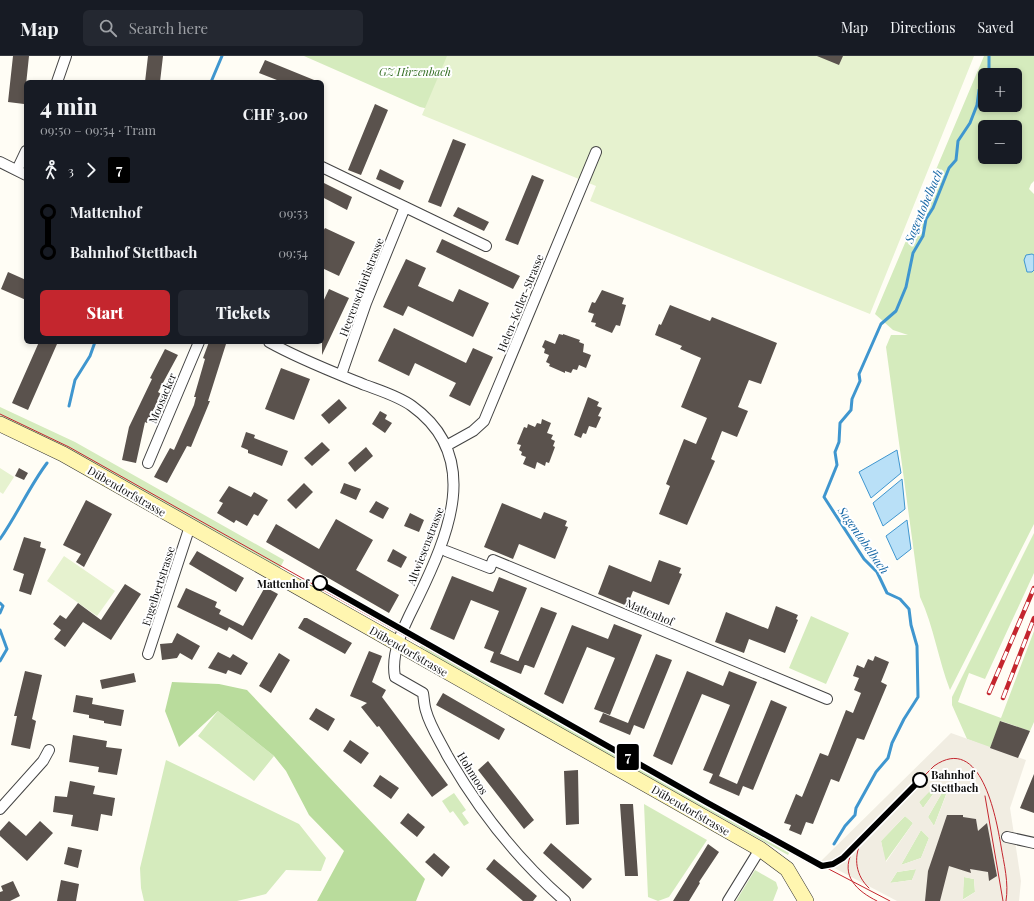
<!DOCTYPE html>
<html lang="en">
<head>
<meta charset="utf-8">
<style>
  :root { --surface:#171b24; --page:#242831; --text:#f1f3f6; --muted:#9ea1a6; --line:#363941; --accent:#c4262e }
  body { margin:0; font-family:"Playfair Display",serif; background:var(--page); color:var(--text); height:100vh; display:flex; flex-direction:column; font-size:15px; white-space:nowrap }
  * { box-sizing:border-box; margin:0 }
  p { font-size:13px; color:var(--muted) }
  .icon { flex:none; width:22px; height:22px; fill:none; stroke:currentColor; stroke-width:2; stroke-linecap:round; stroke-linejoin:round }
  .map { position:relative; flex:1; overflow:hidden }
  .drawer { position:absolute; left:24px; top:24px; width:300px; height:264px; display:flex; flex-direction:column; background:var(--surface); border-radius:6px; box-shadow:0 2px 6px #0003 }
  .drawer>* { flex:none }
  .badge { padding:0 8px; border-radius:3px; font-size:14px; line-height:26px }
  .tools { position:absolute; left:978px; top:12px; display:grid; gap:8px }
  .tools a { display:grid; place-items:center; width:44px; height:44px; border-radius:6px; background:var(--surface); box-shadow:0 2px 6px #0003; font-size:20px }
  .map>.badge { position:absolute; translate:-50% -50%; box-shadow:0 0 0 2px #fff }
  .legs { display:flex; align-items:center; gap:6px; height:44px; padding:0 16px; font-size:13px }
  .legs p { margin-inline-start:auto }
  .head { display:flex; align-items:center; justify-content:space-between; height:68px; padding:0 16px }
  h1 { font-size:22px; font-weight:800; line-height:30px }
  .button { display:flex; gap:8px; margin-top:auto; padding:8px 16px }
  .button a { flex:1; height:46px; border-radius:6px; background:var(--accent); color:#fff; font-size:16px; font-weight:800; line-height:46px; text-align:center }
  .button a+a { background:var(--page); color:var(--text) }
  ul { padding:0 16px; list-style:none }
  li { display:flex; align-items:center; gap:14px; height:40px; font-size:15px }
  li i { display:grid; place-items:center; width:6px; height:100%; margin:0 5px; background:currentColor }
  li i::after { content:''; width:10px; height:10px; margin:-5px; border:3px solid; border-radius:50%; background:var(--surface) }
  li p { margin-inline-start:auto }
  li:first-child i { background:linear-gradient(#0000 50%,currentColor 0) }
  li:last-child i { background:linear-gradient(currentColor 50%,#0000 0) }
  header { display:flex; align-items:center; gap:24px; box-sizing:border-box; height:56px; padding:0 20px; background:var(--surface); border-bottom:1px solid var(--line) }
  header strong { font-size:19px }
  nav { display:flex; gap:22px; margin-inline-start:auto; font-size:14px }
  .search { width:280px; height:36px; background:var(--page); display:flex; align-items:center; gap:10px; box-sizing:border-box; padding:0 14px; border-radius:6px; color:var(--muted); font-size:15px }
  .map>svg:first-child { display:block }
  .green { fill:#d5ebbd; fill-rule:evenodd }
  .forest { fill:#b9dc9c }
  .pitch { fill:#e6f2cf }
  .plaza { fill:#f1ede2; fill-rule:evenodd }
  .water { fill:#b9e0f7; stroke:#3f96cf }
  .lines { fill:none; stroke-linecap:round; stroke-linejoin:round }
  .stream { stroke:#3f96cf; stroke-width:3 }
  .building { fill:#5a524d }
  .street-casing { stroke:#444; stroke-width:12 }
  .secondary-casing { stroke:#333; stroke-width:16 }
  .street { stroke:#fff; stroke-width:10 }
  .secondary { stroke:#fff6b0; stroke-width:15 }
  .tram { stroke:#c4262e; stroke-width:1 }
  .rail-casing { stroke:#c4262e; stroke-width:4.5 }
  .rail { stroke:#fff; stroke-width:3; stroke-dasharray:9; stroke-linecap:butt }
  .line-1-casing { stroke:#fff; stroke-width:9 }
  .line-1 { stroke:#000; stroke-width:6 }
  .stop-1-dot { fill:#fff; stroke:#000; stroke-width:2 }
  .labels { text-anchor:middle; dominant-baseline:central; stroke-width:4; stroke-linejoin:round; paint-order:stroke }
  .park-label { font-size:11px; font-style:italic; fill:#2f6b1f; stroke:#fff }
  .street-label { font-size:11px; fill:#111; stroke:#fff }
  .stop-label { font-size:11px; font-weight:bold; fill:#111; stroke:#fff; text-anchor:end }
  .water-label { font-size:12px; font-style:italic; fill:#1768a6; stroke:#fff }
</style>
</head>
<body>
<header>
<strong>Map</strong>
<div class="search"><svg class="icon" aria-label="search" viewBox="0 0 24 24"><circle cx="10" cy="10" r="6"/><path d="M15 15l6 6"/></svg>Search here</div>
<nav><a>Map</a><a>Directions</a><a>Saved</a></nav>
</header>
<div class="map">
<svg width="1034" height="845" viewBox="0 0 1034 845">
  <rect width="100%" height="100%" fill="#fffdf5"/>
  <path class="green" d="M304,0H451L429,53L420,51Z
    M984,0H1034V125L1031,128L1029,133L1034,138V199L1032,198V216L1034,214V468L950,634C938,603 934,571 920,541L886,291L891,279H908L893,274L875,258ZM985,19H1015V49H985ZM985,71H1015V101H985Z
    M0,351L75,386L284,504L280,512H278L0,361Z
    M1034,477V517L985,623L969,617L958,646L1001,662L1034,575V666L1030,675L1001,665L990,692L967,683L952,649V641Z
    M811,560L849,577L826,628L789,612Z
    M425,583L694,736L793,790L788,799L425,596L426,594L420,591Z
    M218,655L274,700L254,725L198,680Z
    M166,704L299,768L326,802L321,815L286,814L266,838L237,845H144L141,832L140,812Z
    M937,727L939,730L923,752L919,746Z
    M947,728H950L934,770L928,761Z
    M454,737L466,754L462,757L469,767L464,770L453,755L450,757L442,745Z
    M644,748L707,784L669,841L658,845L648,841Z
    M905,760L913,767L885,806L881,785Z
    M921,774L929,782L921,802L901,809Z
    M917,813L912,824L890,827L897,816Z
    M755,814L776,826L778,832L773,845H736Z
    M964,821L974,823L975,836L962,844Z"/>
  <path class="forest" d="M172,626L219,628L247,634L425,823L416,845H317L344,795L309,759L286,715L274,700L218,655L179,691L165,655Z"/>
  <path class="pitch" d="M447,0H974L870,258L590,145L596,130L422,59Z
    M0,412L14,421L3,438L0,436Z
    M64,500L115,535L97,560L47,525Z"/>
  <path class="plaza" d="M951,677L1026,704L1010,752L1021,825L1019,845H897L821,805ZM937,728L939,730L923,752L919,746ZM947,728L950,729L934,770L928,761ZM905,760L913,767L886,806L881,785ZM962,761L976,763L982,795ZM921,774L929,782L921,802L901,809ZM916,813L912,824L890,827L897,816ZM964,821L974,823L975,836L963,844Z"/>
  <path class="water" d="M1032,198L1034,199V214L1032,216H1027L1024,204L1026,199Z
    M897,394L901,417L871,442L859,416Z
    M902,423L905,453L883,470L873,447Z
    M907,464L911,493L897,504L886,480Z"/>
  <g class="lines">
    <path class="stream" d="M989,19V0
      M211,26L222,0
      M69,350L75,324L90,300L95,286
      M0,483C17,459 29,431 47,407
      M0,547L3,550L0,557
      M0,574L7,593L0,605
      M834,788L845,770L855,759L856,752L876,716L888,702L892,687L904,663L918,641L917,590L911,569L909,553L900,543L887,537L877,516L864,503L824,441L837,409L835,396L839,386L840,367L851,354L852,343L860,325L859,318L881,268L896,255L906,231L913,197L923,180L926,163L933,152L949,112L956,104L958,85L970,67L977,49L979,34L985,27"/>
  </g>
  <path class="building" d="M13,0H29L24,48L8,46Z
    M148,0H163L160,26H145Z
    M817,0H843L839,9Z
    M265,4L319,26H282L259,17Z
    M375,48L388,54L361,119L348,114Z
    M453,83L466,88L441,151L428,146Z
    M380,113L404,125L400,134L376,123Z
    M532,119L544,124L518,189L505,184Z
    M322,126L352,141L347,154L322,141Z
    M458,151L489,166L484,175L453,160Z
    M325,172L355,186L339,220L322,212V177Z
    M442,183L520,220L513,233L436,196Z
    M406,203L426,212L418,230L453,246L459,233L489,247L473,281L408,250L403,260L383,251Z
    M8,216L26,224V244L1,233Z
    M329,233L349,242L322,299V248Z
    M602,234L624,242L622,248L626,249L620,270L616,269L612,277L595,270L596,267L591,266L594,258L588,256L592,246L595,247Z
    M670,249L710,265L712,261L777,287L761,328L749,324L738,351L748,355L737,381L722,375L711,403L715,405L687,469L659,458L670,430L666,428L684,383L696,388L707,362L681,351L701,302L680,293L682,290L655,279L659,268L661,269Z
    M394,272L466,307L473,292L493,301L470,350L449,340L456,327L415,307L409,320L378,305Z
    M559,278L563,279V278L580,284L579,286L584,288L583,296L591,299L586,312L579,309L577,314L573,313L571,317L565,315V317L549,310L550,308L546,306L549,299L544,297L545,293L542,291L545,284L555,288Z
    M39,286L57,288L28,354L12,347Z
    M209,286H220L226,288L208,345H210L191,391L187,390L167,427L154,421L170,392L174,394L194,349L196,341H194L205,303L203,302Z
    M165,293L178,299L158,336L161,338L147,367L145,366L136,407L122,404L129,371L152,323L150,322Z
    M281,312L310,323L294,364L265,353Z
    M588,341L599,346L597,350L602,352L598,360L601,361L596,372L589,370L586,378L583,377L581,382L574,379Z
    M339,343L347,352L329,368L321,359Z
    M380,355L387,359L385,363L392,367L385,377L372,368Z
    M542,363L551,367L547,377L553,379L551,383L555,385L553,390L555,391L549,407L546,406L545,410L537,406L535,413L523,408L526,401L521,399L522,396L519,394L521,389L517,388L524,371L527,372L528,368L535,371L537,367L541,368Z
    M246,376L255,379L254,382L288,395L282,410L248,397V394L241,391Z
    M322,386L330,394L312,410L304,402Z
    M366,391L373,400L355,416L348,407Z
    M19,412L28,417L24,424L15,420Z
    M304,427L313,436L296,453L287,444Z
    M344,427L361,433L356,444L340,437Z
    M229,430L251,441L254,436L268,444L258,460L254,458L247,470L236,464L234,467L217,457L223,447L219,445Z
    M86,444L112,458L84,511L76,506L81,498L63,489Z
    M376,445L389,452L383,463L369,456Z
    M502,447L541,463L544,456L567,465L565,470L568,471L555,503L519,488L513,503L484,491Z
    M410,457L424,464L419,476L404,470Z
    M336,463L373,484L356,514L399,539L389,557L266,486L276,468L319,493Z
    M24,481L41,486L40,491L46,493L31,539L19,535L24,518L13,514Z
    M393,493L407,501L401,512L387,505Z
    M197,495L244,522L236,536L189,508Z
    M659,504L681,512L679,517L682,518L669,549L633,535L627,550L598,538L609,509L651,526Z
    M452,520L493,536L499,521L527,532L500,598L496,596L525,608L521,618L490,606L494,596L484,592L499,555L471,544L454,584L430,573Z
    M125,528L141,538L111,584L83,566L65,591L54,583L61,574L53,568L60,559L66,563L78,547L101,564Z
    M265,531L278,538L252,584L229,571L227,575L177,551L186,532L217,546L215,551L221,554L219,558L243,570Z
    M776,550L798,559L796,563L798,564L785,597L749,583L744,597L715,586L726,556L768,573Z
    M541,551L557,557L534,612L518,606Z
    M304,562H307L352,587L345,598L298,572Z
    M614,568L642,579L610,659L594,653L615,602L587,591L563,648L544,638L572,569L608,583Z
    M177,577L200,590L192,604L180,597L177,602L162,604L160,588L172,587Z
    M369,595L382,600L372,626L386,634L382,641L448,729L432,741L379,670L377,671L361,651L367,647L350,640Z
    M218,596L230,602L233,598L248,607L241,619L228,614L226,618L208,612Z
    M279,597L290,604L271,637L259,630Z
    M656,598L672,604L644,673L634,669L630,679L599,666L603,657L628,667Z
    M875,600L889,606L881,626L887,629L864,684L857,682L839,726L831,723L813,768L806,766L801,779L789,774L791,769L784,767L796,738L802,741L820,697L828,700L846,654L853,657L861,637L854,634L859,622L853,620L857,609L864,612L868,603L873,605Z
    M25,615L42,619L32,663L36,665L30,693L11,689L17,660H14Z
    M687,615L723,630L729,615L757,626L719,720L737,728L771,644L787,651L753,734L743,730L739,740L709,727L713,718L703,714L730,649L702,638L672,709L653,700Z
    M134,617L136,626L102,633L100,624Z
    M443,637L505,673L499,684L436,649Z
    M76,639L93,642L92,648L124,654L121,670L104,667V665L89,662V659L73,656Z
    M316,652L335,663L328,675L309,663Z
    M1000,665L1030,675L1018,702L990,692Z
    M73,679L107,685L106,691L122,693L117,719L98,716L99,711L69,706Z
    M350,684L369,697L361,708L343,695Z
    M488,705L534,764L524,773L478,714Z
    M578,714L579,768L566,769L564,715Z
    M1034,718V757L1020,752Z
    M380,719L399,732L391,743L373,730Z
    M70,725L95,730L93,738L115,742L112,760L101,758L98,775L71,770L73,759L53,756L55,740L67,741Z
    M620,748H633L638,820H625Z
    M408,757L425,771L417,781L400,767Z
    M947,759H963V761L976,763L978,775L987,767L997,820L989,825L988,816L970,813L971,817L949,810L940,845H925L928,815Z
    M9,765L26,780L40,765L53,777L27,805L0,780V775Z
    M551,787L592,823L583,833L543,797Z
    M708,788L719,796L699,826L700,827L689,845H673Z
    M68,791L82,794L78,812L64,808Z
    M434,797L450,811L442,821L425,806Z
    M494,803L537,840L533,845H523L486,813Z
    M61,824L79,828L76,845H57Z
    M13,825L20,840L10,845H0V836L3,835L1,830Z"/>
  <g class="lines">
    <defs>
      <path id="street" d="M57,26L66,0
        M0,106L26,119
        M322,111L486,190
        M17,114L26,95
        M269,286C299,303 333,316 365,329C381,335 398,340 412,350C483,401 448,480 417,544C406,566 390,595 395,621L423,637C424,643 424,649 426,655C430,670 440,685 447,699C478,753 518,804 565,845
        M341,319L366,247L405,151
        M446,390L473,375L484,365L596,96
        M148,407L199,286
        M446,495L490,512L493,504L827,643
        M148,598L190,470
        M0,753L43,705L49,694
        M1007,781L1034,787
        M728,845L760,793"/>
      <path id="secondary" d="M0,368L63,398L760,793L787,813L806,845"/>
    </defs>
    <use href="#street" class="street-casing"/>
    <use href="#secondary" class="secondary-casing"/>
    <use href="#street" class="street"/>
    <use href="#secondary" class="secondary"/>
    <path class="tram" d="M0,358L69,391L809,807L828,809L842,803L934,710C981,677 996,761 1001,790C1004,808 1009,827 1006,845
      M985,740L1003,845
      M861,786C853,802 856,820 869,832
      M852,796C840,820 857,835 877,845
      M821,809L890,845"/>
    <defs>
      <path id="rail" d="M989,637L1034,532
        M1003,642L1034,562"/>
    </defs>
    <use href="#rail" class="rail-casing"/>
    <use href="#rail" class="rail"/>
  </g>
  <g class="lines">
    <defs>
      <path id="line-1" d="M320,527L706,746L822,810L833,808L843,802L920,724"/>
    </defs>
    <use href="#line-1" class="line-1-casing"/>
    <use href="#line-1" class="line-1"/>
  </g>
  <g class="stop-1-dot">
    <circle cx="320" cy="527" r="7"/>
    <circle cx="920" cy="724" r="7"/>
  </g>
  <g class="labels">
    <g class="park-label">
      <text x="415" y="15">GZ Hirzenbach</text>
    </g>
    <g class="street-label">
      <text transform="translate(361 231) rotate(-69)">Heerenschürlistrasse</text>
      <text transform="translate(520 247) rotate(-68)">Helen-Keller-Strasse</text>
      <text transform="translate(162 342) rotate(-67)">Moosacker</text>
      <text transform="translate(127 435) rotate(30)">Dübendorfstrasse</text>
      <text transform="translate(425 490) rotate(-69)">Altwiesenstrasse</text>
      <text transform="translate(158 530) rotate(-72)">Engelbertstrasse</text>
      <text transform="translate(650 556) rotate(23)">Mattenhof</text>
      <text transform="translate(409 595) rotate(30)">Dübendorfstrasse</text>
      <text transform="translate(473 717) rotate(58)">Hohmoos</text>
      <text transform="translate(691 754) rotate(30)">Dübendorfstrasse</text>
    </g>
    <g class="stop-label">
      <text x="309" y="527">Mattenhof</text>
      <text x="931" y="718" text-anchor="start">Bahnhof<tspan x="931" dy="13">Stettbach</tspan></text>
    </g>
    <g class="water-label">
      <text transform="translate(923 150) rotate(-67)">Sagentobelbach</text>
      <text transform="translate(864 484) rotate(55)">Sagentobelbach</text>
    </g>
  </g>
</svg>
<div class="tools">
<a>+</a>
<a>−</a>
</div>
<b class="badge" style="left:628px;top:701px;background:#000;color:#fff">7</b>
<section class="drawer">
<div class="head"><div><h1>4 min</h1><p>09:50 – 09:54 · Tram</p></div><b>CHF 3.00</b></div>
<div class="legs"><svg class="icon" aria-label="walk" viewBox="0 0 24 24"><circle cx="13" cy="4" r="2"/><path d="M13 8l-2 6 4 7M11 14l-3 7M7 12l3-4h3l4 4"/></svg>3<svg class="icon" aria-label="forward" viewBox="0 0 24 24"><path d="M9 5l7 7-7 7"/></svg><b class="badge" style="background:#000;color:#fff">7</b></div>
<ul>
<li><i style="color:#000"></i><b>Mattenhof</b><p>09:53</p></li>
<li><i style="color:#000"></i><b>Bahnhof Stettbach</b><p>09:54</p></li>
</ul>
<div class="button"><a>Start</a><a>Tickets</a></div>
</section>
</div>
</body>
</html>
